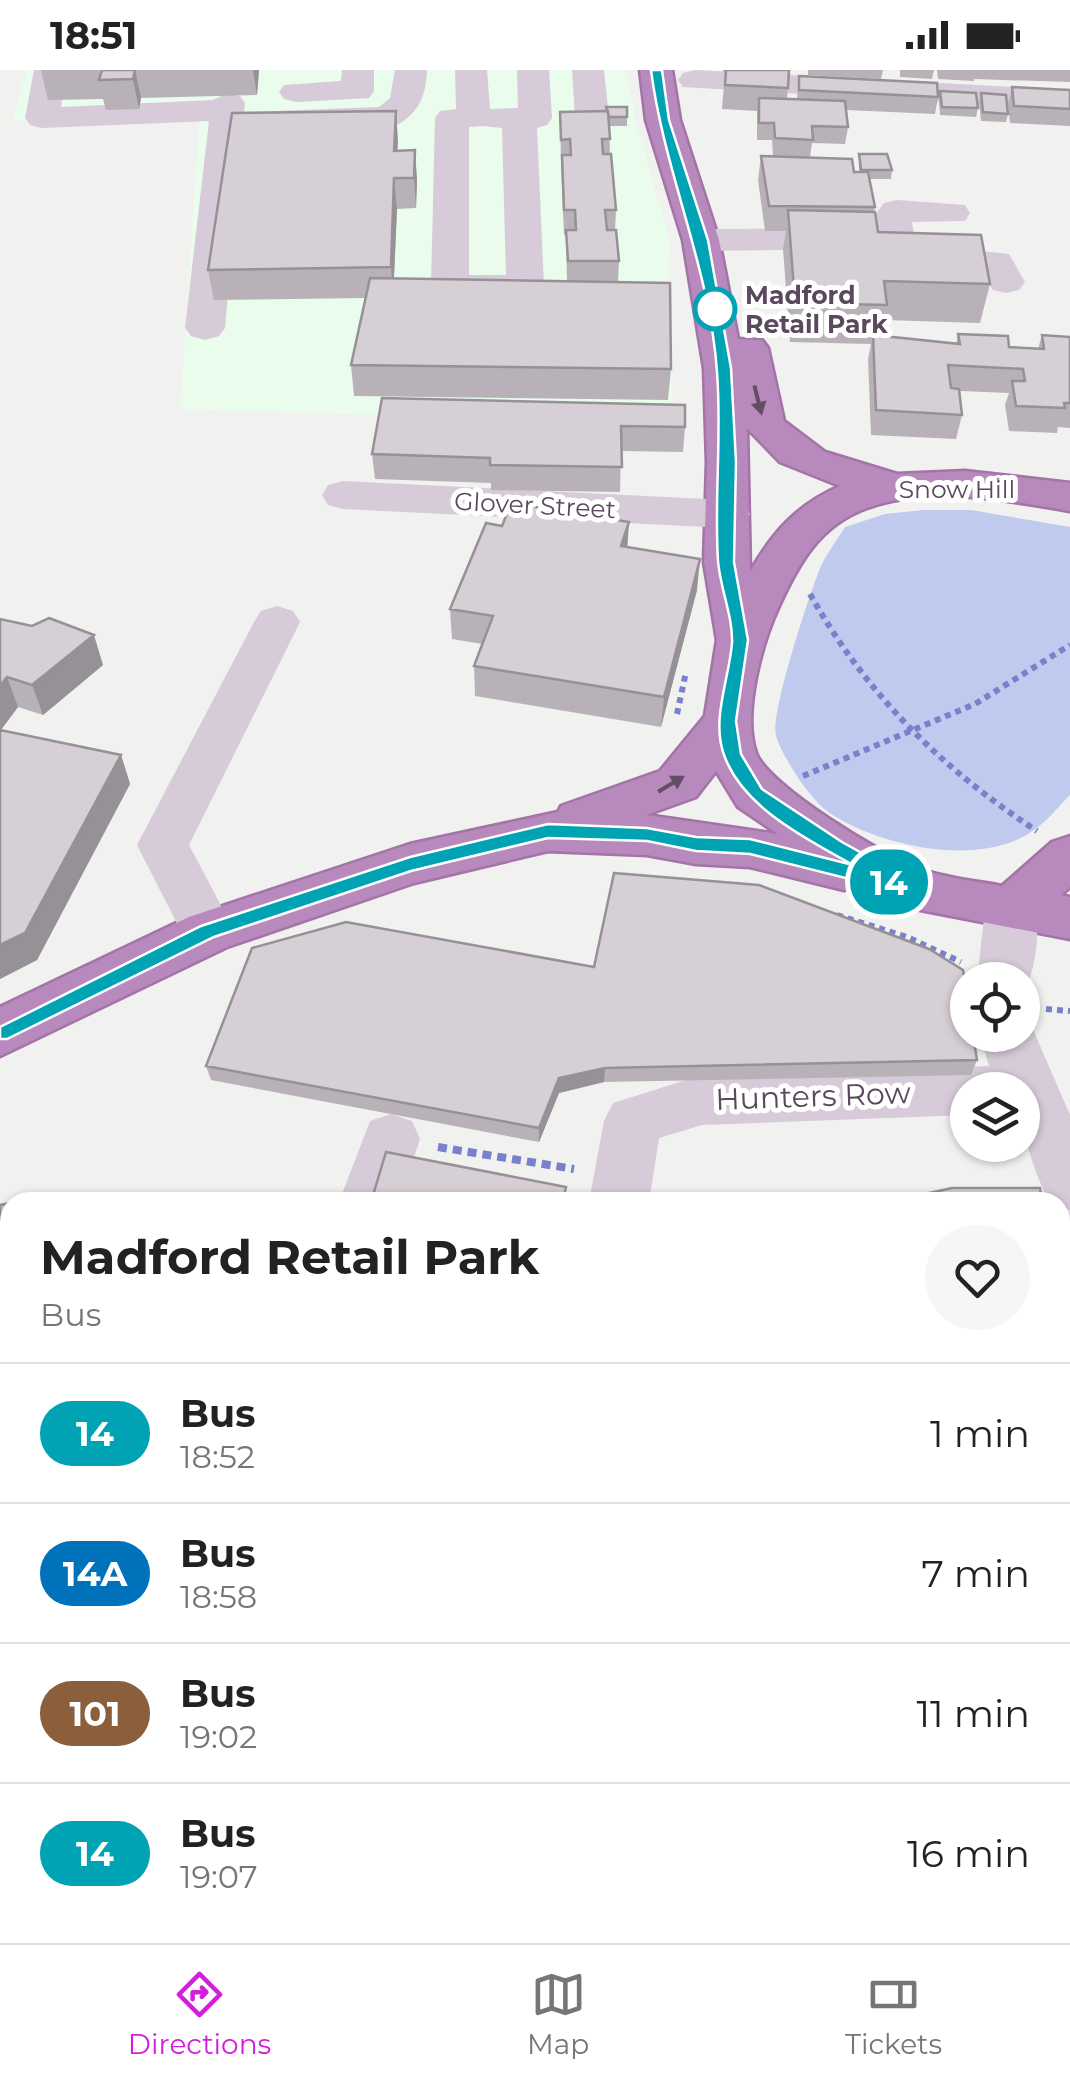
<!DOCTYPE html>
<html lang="en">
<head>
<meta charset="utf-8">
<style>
  :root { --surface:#fff; --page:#f6f6f6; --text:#222; --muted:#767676; --line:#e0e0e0; --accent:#d31fdc }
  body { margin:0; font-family:Montserrat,sans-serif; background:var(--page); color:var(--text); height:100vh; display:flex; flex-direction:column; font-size:38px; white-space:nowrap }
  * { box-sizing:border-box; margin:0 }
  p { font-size:32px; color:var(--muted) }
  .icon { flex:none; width:55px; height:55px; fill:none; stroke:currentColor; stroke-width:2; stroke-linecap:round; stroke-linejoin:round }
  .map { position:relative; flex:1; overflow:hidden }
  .panel { position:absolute; left:0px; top:1122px; width:1070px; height:752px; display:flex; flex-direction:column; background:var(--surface); border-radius:30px 30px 0 0; box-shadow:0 2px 8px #0004 }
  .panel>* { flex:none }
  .badge { padding:0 20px; border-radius:32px; font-size:35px; line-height:65px }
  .buttons { position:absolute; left:950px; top:892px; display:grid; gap:20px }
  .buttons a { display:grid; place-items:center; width:90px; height:90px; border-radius:50%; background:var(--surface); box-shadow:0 2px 8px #0004; font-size:50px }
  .map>.badge { position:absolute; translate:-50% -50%; box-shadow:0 0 0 5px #fff }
  .round { display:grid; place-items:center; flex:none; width:105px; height:105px; border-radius:52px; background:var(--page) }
  .head { display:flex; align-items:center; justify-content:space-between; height:170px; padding:0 40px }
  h1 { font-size:48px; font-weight:700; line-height:75px }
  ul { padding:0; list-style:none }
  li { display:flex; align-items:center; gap:30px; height:140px; padding:0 40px; border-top:2px solid var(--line) }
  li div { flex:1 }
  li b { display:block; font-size:38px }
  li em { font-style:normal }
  li .badge { min-width:110px; font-weight:700; text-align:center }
  .status { display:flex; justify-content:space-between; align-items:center; height:70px; padding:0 50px; background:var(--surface); direction:ltr }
  .status svg { height:28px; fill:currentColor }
  .tabs { display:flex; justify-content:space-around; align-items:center; height:140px; border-top:2px solid var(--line); background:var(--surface); font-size:28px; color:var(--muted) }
  .tabs a { display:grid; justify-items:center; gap:5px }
  .tabs .current { color:var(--accent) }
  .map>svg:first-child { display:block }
  .commercial { fill:#eafcec }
  .green { fill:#c0caee }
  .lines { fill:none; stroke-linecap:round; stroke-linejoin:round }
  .highway-casing { stroke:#a474a8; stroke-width:5 }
  .path-far1 { stroke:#7981cb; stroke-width:6; stroke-dasharray:6 5; stroke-linecap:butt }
  .path { stroke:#7981cb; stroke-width:8; stroke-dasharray:9 6; stroke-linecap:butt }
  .minor { fill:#d7cad9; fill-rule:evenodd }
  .highway { fill:#b789bd; fill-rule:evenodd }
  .wall { fill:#b8b2b8 }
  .shaded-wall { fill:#969196 }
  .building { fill:#d6cfd6; stroke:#969196; stroke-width:2.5 }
  .oneway { fill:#634e66 }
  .line { fill:#00a3b4; stroke:#fff; stroke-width:2.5 }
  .stop-dot { fill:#fff; stroke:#00a3b4; stroke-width:5 }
  .labels { text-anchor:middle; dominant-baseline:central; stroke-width:10; stroke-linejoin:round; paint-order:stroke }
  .far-stop-label { font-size:25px; font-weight:bold; fill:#5a485c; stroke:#fff; text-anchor:start }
  .far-street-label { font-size:25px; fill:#5a485c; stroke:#fff }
  .street-label { font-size:30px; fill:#5a485c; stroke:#fff }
</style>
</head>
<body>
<div class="status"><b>18:51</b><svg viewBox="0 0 49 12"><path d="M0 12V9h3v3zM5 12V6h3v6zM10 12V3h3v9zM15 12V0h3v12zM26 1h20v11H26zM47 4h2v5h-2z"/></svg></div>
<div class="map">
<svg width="1070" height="1873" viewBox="0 0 1070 1873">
  <rect width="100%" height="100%" fill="#f1f2f0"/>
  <path class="commercial" d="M27,0H626L636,52L670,172L667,224L674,354L180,339L200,43L12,51Z"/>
  <path class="green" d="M923,440H971L1070,457V725C1058,737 1046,753 1031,762C978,798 876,776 827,741C810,729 782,686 776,666C770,643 810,522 821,496C827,483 837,470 845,457L885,444Z"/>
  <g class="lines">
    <defs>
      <path id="highway" d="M640,0H672L680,50L719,170L738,269L762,270L768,278L784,351L825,382L897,404L965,401L1070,413V441C1007,430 929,415 867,438C820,455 799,492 779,536C762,572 742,643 756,683C768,716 885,787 920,799C946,808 975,811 1002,816L1052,772L1070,766V817L1061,825L1070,827V869L905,837L860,815L844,820L750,797L696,794L647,785L548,781L414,813L227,877L0,986V937L189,847L410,774L558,742L561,736L660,701L705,646L717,570L704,492L707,392L704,298L683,170L646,50ZM747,358L780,392L840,416C797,435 773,462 750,502ZM716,701L738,737L778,764L646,745L696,727Z"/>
    </defs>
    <use href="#highway" class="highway-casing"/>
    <path class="path-far1" d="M810,524C866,624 942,699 1037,761
      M677,644L686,602
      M803,706L975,634L1070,575
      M837,845L907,867L961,892
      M1046,939L1070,941"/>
    <path class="path" d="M438,1077L574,1099"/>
    <path class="minor" d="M34,0H66L61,37L213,30L228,23L240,26L245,33L244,42L379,37L390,28L395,0H427C426,24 420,41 399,54L242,63L225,258L219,266L205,270L191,266L185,258L209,51L42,58L30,55L25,48Z
      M342,0H374V21L369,28L296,32L284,29L279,22L284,15L341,11Z
      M455,0H487L490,39L518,38L517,0H549L552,48L547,55L537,58L544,217L538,225L450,227L437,224L431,216L435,48L440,41L456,39ZM483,56L502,58L506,205H469V57Z
      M572,0H604L609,47L604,54H580L575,47Z
      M695,0L1070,20V40L683,17L678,10L683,3Z
      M897,130L965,135L970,143L965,151L912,152L914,164L907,173L1009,184L1025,212L1019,220L1006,223L993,220L982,202L897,192L891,184L895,179L701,181L688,178L683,170L688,162L701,159L877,158L875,145L884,133Z
      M343,411L728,430L743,434L750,444L743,454L728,458L343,439L328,435L322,425L328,415Z
      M277,536L293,541L300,552L189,775L235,862L227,877L208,883L189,877L137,775L254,552L261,541Z
      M1011,818L1030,824C1043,850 1037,901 1022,926V910H977L985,839L992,824Z
      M1022,947L1028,948L1070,1045V1140L1060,1137V1132H1049C1030,1091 1022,1066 1022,1020H968V1045L702,1055L659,1068L649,1132H589L604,1051L613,1033L702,1005L989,996L980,965H1022Z
      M391,1044L412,1051L420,1069L399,1132H339L370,1051Z
      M1060,1604L1070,1605V1677L1060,1676Z
      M10,1737V1811L0,1813V1739Z
      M36,1865H112L114,1873H36Z
      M444,1865H520L519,1873H441Z"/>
    <use href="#highway" class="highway"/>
  </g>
  <path class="wall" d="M41,0H259L257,25L141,28L139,39L106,40L103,29L48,30Z
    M723,0H789L787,29H797L799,6L938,27L935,44L846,40L848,57L845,74L812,73L810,87L773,86L772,70H757V41L722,39L725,2H723Z
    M808,0H883L881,9L808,5Z
    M900,0H934L932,9L900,7Z
    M937,0H1070V12L974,9V11L938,9Z
    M1012,17L1070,20V56L1010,53L1008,34Z
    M940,21L978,38L976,47L940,45L939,30Z
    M981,23L1008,44L1006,52L981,51L979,32Z
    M396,41L397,81L415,80L417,111L416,138L397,139L394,208L567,211L566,165H564L561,94L560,42L627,47V56H609L610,84L616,140L615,160L619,191L618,212L671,299L668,330L354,326L351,295L365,228L214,230L208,200Z
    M859,84L892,100L891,109H869L875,137L874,142L878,162L990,214L980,253L884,250L881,266L956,274L958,264L1009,277L1038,279L1042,265L1070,267V358L1058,357L1057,363L1009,361L1005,335L1009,323L960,321L962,345L956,369L871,365L868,289L871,274L790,272L783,179L786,161H765L758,110L761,86L859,102Z
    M382,328L685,357L683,382L621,381L620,422L491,420V413L375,409L372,384Z
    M627,477L697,520L661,657L475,626L474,596L482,574L452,569L450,539Z
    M0,549L103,595L43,645L18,637L1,660L121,685L130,714L37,890L0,909Z
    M977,990L971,1005L604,1012L559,1023L539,1072L211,1010L206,996Z
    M1060,1450H1070V1590H1060Z
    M897,1865H1060L1070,1873H898Z"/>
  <path class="shaded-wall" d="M135,0L141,28L139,39L133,9Z
    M253,0H259L257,25Z
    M396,41L398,71L396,111L394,81Z
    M415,80L417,111L416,138L414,108Z
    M394,108L397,139L393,228L391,197Z
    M629,452L627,483L621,476Z
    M700,489L697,520L661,657L664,627Z
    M94,565L103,595L43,645L32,615Z
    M7,607L18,637L0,661V616Z
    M121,685L130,714L37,890L0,909V875Z
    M605,998L604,1012L559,1023L539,1072V1058L559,1008Z
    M10,1344V1362L0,1364V1346Z
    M414,1865H419L417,1873H412Z"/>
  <path class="building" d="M102,0H135L133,9L99,10Z
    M726,0H789L788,18L725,15Z
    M799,6L937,13L938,27L799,20Z
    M1012,17L1070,20V39L1014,36Z
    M940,21L976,23L978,38L942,37Z
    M981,23L1006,25L1008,44L983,42Z
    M759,28L845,31L848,57L812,56L813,70L775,68L774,53H759Z
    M606,37H627V47H609Z
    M396,41L394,81L415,80L414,108H394L391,197L208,200L232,43Z
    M608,41L610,69H602L603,84H611L616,140H605L607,160H616L619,191H568L566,160H576L575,140H564L562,85H571L570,69L561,70L560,42Z
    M859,84H887L892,100H861Z
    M761,86L852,89L854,102H868L875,137L769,136Z
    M788,140L875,142L878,162L981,165L990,214L884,211L887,235L795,233Z
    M370,208L670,213L671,299L351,295Z
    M958,264L1008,266L1009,277L1044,279L1042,265L1070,267V333H1064L1065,338L1016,336L1012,311H1025L1023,299L948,295L951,318L959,319L962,345L876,340L873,265L960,274Z
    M382,328L685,335V357L621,356L622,397L490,395V388L372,384Z
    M511,433L629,452L621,476L700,489L664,627L474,596L493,546L450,539L486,453L502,456Z
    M49,548L94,565L32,615L7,607L0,616V549L32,556Z
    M0,660L121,685L25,863L0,875Z
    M614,803L759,815L929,879L963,900L968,929V965H973L977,990L605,998L559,1008L539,1058L206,996L252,878L346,852L594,897Z
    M386,1082L566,1117L563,1132H371Z
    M952,1118H1040L1042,1132H888Z
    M10,1133V1344L0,1346V1135Z
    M1060,1450H1070V1495L1060,1494Z
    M1070,1498V1580H1060V1499Z
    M1060,1684H1070V1777H1060Z
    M1060,1777H1070V1873H911L910,1865H1060Z
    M114,1865H414L412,1873H113Z"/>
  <defs><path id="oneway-solid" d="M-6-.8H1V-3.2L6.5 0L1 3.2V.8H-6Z" transform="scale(2.5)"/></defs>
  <g class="oneway">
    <use href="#oneway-solid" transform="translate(758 330) rotate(76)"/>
    <use href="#oneway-solid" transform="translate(671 714) rotate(-31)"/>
  </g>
  <path class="line" d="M651,0H662L669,50L708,170L731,298L736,392L734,492L748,570L736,651L741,684L762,719L842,772L912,811V821L905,823L750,784L696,781L647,771L548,768L411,801L214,867L7,969H0V957L201,856L410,787L548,754L647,758L696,767L750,769L853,795C807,769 743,738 724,685C711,649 729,610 732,573C733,546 720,518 718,491C714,428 722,365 717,302C710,198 664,102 651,0Z"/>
  <circle class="stop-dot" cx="715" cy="239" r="20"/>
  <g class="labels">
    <g class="far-stop-label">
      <text x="745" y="225">Madford<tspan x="745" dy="29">Retail Park</tspan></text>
    </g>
    <g class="far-street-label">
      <text x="957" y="419">Snow Hill</text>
      <text transform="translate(535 435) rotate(3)">Glover Street</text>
    </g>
    <g class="street-label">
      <text transform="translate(813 1026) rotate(-2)">Hunters Row</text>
    </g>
  </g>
</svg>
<div class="buttons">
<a><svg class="icon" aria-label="locate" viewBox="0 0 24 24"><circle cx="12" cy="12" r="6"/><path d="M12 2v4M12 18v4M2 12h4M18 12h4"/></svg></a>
<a><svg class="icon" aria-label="layers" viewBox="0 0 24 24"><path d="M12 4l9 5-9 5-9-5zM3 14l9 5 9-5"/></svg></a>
</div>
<b class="badge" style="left:889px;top:812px;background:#00a3b4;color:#fff">14</b>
<section class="panel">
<div class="head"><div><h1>Madford Retail Park</h1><p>Bus</p></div><a class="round"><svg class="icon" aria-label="heart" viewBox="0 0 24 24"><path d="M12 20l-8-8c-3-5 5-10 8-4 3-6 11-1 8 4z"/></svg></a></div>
<ul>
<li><span class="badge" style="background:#00a3b4;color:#fff">14</span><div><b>Bus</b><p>18:52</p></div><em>1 min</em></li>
<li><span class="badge" style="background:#0072bc;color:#fff">14A</span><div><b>Bus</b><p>18:58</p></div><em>7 min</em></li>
<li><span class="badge" style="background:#8b5e3c;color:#fff">101</span><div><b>Bus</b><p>19:02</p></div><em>11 min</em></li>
<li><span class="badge" style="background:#00a3b4;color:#fff">14</span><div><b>Bus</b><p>19:07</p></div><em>16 min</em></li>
</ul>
</section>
</div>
<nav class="tabs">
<a class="current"><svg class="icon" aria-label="directions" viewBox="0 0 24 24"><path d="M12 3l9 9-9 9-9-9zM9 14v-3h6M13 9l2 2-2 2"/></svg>Directions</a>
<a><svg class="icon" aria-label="map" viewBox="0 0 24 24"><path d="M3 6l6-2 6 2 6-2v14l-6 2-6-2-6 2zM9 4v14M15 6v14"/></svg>Map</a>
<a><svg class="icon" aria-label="tickets" viewBox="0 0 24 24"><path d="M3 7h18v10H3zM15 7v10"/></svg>Tickets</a>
</nav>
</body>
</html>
